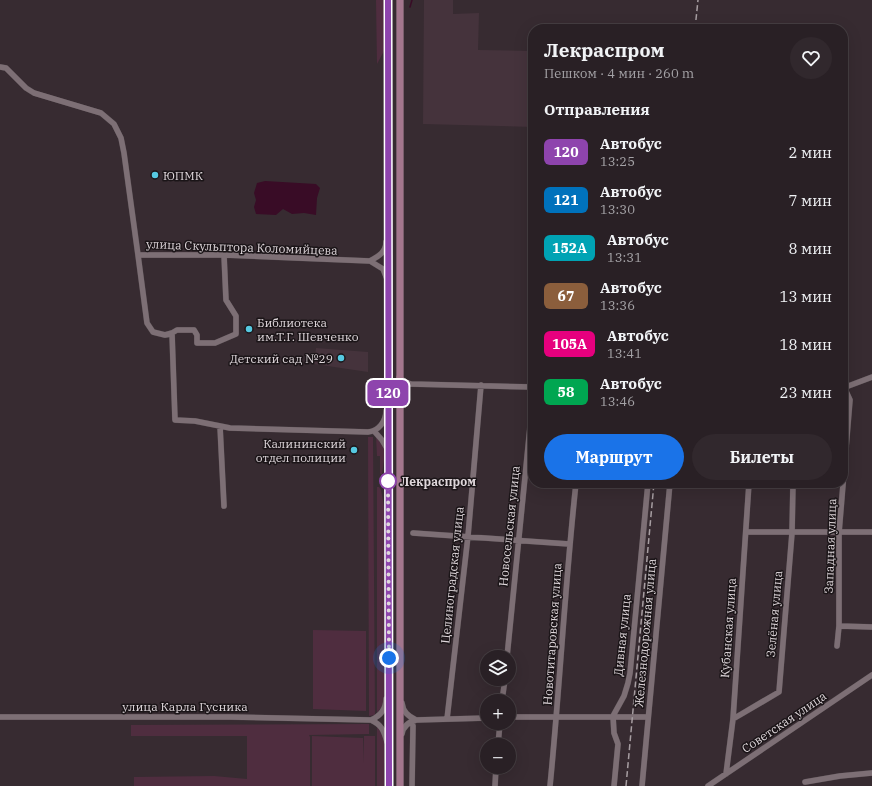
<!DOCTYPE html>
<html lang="ru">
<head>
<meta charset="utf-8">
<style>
  :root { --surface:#292025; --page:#31282d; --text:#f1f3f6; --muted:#a5a3a7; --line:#453e42; --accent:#1a73e8 }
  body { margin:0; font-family:"IBM Plex Serif",serif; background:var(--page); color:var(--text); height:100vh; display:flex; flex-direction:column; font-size:15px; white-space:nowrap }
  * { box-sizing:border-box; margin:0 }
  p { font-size:13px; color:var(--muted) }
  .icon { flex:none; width:22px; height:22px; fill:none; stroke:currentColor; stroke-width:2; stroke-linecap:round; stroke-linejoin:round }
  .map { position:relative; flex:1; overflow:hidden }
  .drawer { position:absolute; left:528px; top:24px; width:320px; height:464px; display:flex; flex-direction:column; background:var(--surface); border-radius:16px; box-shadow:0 4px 16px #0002,0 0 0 1px var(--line) }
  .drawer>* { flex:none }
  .badge { padding:0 8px; border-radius:6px; font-size:14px; line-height:26px }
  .controls { position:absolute; left:480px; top:650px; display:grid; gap:8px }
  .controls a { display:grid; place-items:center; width:36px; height:36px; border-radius:50%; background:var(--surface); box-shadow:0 4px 16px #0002,0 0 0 1px var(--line); font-size:20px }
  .you { position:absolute; width:20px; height:20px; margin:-10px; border:3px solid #fff; border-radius:50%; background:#1a73e8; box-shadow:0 0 0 6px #1a73e833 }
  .map>.badge { position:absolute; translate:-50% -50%; box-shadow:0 0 0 2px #fff }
  h2 { padding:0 16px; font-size:15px; line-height:36px }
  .round { display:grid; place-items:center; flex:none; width:42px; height:42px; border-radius:21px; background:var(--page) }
  .summary { display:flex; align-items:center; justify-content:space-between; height:68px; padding:0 16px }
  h1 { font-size:19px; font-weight:800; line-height:30px }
  .action { display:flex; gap:8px; margin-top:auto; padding:8px 16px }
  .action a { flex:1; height:46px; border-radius:24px; background:var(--accent); color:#fff; font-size:16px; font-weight:800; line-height:46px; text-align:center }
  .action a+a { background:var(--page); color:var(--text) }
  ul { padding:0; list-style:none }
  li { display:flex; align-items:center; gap:12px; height:48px; padding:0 16px }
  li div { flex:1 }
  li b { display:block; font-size:15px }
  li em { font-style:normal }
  li .badge { min-width:44px; font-weight:700; text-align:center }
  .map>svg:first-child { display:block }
  .built { fill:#45333c }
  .green { fill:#4f2d3f }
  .water { fill:#390c26 }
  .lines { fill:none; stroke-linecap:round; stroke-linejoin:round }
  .stream { stroke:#390c26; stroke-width:1.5 }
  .minor-casing { stroke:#50474b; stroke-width:6 }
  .major-casing { stroke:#50474b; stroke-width:8 }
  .minor { stroke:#7d6f75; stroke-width:5.5 }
  .major { stroke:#a3768d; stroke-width:7 }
  .rail { stroke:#a79ea2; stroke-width:1.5; stroke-dasharray:6 3; stroke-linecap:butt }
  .line-casing { stroke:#fff; stroke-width:9 }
  .line { stroke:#8e44ad; stroke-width:6 }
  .walk { stroke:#dfd7db; stroke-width:4; stroke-dasharray:0 7.2 }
  .poi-dot { fill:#56c9e1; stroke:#1b1518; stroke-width:1.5 }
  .stop-dot { fill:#fff; stroke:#8e44ad; stroke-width:2 }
  .labels { text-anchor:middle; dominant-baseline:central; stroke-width:3; stroke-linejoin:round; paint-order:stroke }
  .poi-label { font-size:12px; fill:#dfd7db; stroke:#1b1518; text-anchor:start }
  .street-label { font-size:12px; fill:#dfd7db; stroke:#1b1518 }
  .stop-label { font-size:12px; font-weight:bold; fill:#dfd7db; stroke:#1b1518; text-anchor:start }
</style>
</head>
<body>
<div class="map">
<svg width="872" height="786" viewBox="0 0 872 786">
  <rect width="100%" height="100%" fill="#372b31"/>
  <path class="built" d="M424,0H453V14L479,13L478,50L533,51V127L423,124Z
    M316,348L368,352V372L314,364Z"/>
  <path class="green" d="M376,0H384V51L377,64Z
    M376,436L384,447V461L382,474H380V456H377Z
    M368,437H373L375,715L369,716Z
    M377,487H379L381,490L384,506V702L383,705L377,713Z
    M313,630L366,631V711L313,709Z
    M369,724V734L309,735L310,737V786H134V777L214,776L247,779V736H131V725Z
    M377,725L381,730L384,742V786H377Z
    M312,736L363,738V763L364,736H375V786H312Z"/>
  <path class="water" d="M265,181L316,184L320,188L317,198L316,215L304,213L292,214L283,209L276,215L256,214L254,207L256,200L254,193L257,183Z"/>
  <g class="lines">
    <path class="stream" d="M410,7L412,0"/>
    <defs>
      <path id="minor" d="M0,67L6,68L26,88L34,93L101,113L114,124L121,138L124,153L138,255H224L370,261C379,256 386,252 386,242
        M138,255L147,323L153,332L165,335L172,333
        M224,255L226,300L236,316V334L215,343H197V335L194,330H177L172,333L175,420L195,421L230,428L368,432C379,431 386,421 386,411
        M370,261L383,269L387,279
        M399,377L405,382L411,384L533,387
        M844,387L850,400L839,533V626L872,627
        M843,388L872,377
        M220,426L224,506
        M374,431L382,440L388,450
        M746,532H872
        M413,533L569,544
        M837,646L839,626
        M507,657L533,397
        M502,701L505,679
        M402,703C403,712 408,716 416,720
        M0,717H230L371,720C382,725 384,731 387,742
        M509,717H648
        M447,719L468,536L481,385
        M733,719L779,692L792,533L793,484
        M371,720C380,716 386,710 386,699
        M402,734C403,726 409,722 416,720L487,718
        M498,745L500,723
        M726,774L733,719L749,483
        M805,782L840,776L872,773
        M412,786L413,726
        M495,786L496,767
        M550,786C560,685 565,584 576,483
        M614,786L618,744L614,733L613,716L624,696L628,683L630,673L648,483
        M642,786L670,483
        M708,786L872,675"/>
      <path id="major" d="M388,0L389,786
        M400,786V0"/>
    </defs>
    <use href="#minor" class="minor-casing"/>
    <use href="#major" class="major-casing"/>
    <use href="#minor" class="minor"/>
    <use href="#major" class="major"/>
    <path class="rail" d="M695,29L698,0
      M626,786L654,483"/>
  </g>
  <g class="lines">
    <defs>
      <path id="line" d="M388,0L389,786"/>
    </defs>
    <use href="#line" class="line-casing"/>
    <use href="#line" class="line"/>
    <path class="walk" d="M388,481L389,658"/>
  </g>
  <g class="poi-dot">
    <circle cx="155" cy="175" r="4"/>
    <circle cx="249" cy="329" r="4"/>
    <circle cx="341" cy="358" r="4"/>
    <circle cx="354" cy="450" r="4"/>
  </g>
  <circle class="stop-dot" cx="388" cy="481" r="8"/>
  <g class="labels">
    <g class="poi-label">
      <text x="163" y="175">ЮПМК</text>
      <text x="257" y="322">Библиотека<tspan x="257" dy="14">им.Т.Г. Шевченко</tspan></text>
      <text x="333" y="358" text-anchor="end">Детский сад №29</text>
      <text x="346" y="443" text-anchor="end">Калининский<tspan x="346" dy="14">отдел полиции</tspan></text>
    </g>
    <g class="street-label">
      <text transform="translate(242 247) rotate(2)">улица Скульптора Коломийцева</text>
      <text transform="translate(509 526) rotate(-84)">Новосельская улица</text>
      <text transform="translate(830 546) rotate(-88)">Западная улица</text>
      <text transform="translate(452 575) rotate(-84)">Целиноградская улица</text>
      <text transform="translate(774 614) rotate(-85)">Зелёная улица</text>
      <text transform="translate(728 628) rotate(-86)">Кубанская улица</text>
      <text transform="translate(645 633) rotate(-85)">Железнодорожная улица</text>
      <text transform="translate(552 634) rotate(-86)">Новотитаровская улица</text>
      <text transform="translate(622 635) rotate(-84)">Дивная улица</text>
      <text x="185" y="706">улица Карла Гусника</text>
      <text transform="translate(784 722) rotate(-34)">Советская улица</text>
    </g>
    <g class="stop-label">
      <text x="400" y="481">Лекраспром</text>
    </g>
  </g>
</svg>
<div class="controls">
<a><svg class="icon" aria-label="layers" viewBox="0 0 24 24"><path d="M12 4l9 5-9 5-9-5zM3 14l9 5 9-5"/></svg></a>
<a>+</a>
<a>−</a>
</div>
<div class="you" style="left:389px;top:658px"></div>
<b class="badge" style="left:388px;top:393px;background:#8e44ad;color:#fff">120</b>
<section class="drawer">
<div class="summary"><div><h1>Лекраспром</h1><p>Пешком · 4 мин · 260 m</p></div><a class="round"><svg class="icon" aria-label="heart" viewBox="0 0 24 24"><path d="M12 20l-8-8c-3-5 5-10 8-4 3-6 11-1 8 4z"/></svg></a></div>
<h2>Отправления</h2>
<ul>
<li><span class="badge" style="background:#8e44ad;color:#fff">120</span><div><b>Автобус</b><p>13:25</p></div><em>2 мин</em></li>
<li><span class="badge" style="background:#0072bc;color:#fff">121</span><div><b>Автобус</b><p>13:30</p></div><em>7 мин</em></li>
<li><span class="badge" style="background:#00a3b4;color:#fff">152A</span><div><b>Автобус</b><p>13:31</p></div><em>8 мин</em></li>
<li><span class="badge" style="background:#8b5e3c;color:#fff">67</span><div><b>Автобус</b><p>13:36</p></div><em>13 мин</em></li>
<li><span class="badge" style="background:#e6007e;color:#fff">105А</span><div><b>Автобус</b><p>13:41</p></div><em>18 мин</em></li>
<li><span class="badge" style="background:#00a651;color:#fff">58</span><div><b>Автобус</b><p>13:46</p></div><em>23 мин</em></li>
</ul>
<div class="action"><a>Маршрут</a><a>Билеты</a></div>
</section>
</div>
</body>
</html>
